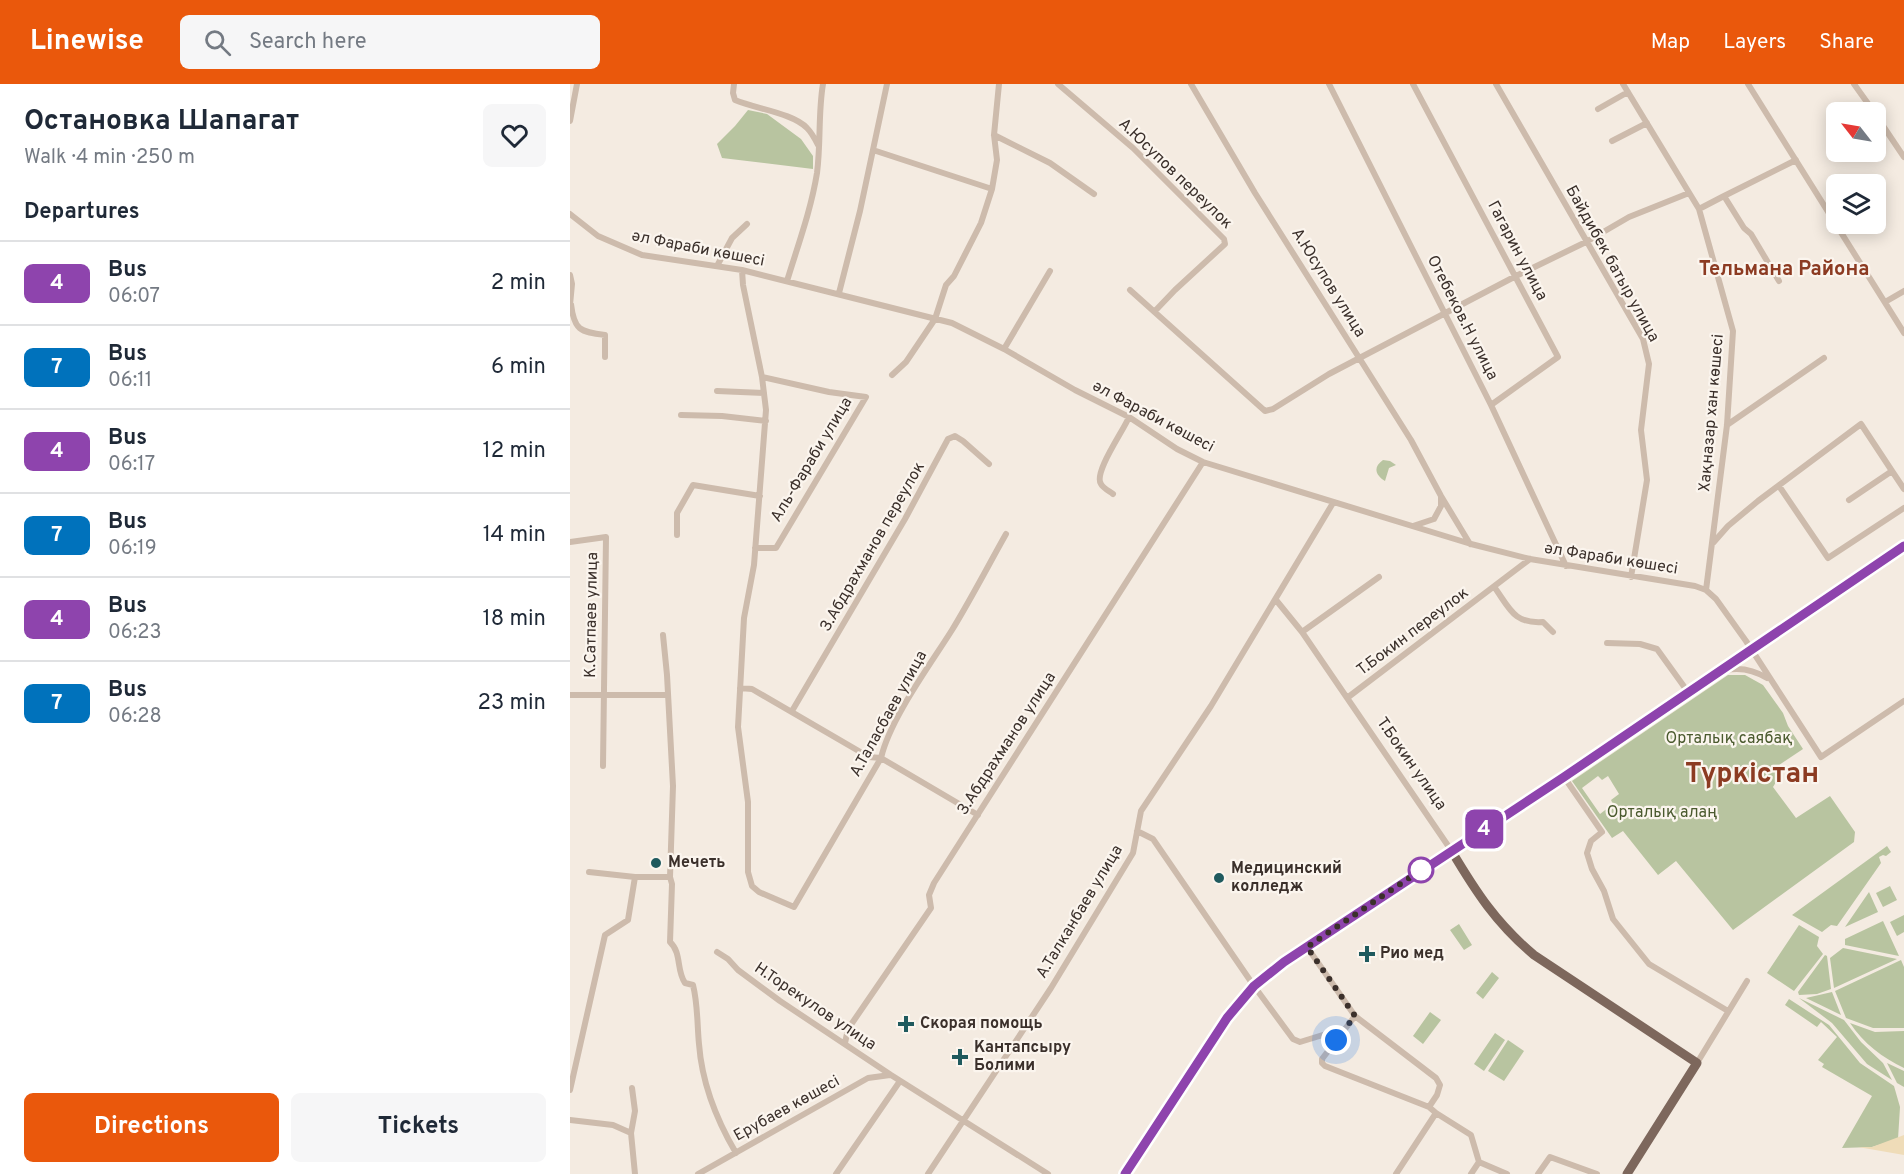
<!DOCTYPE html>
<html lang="en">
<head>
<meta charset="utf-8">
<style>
  :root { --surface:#fff; --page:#f6f6f7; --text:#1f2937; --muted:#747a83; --line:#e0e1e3; --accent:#ea580c }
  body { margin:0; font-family:Overpass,sans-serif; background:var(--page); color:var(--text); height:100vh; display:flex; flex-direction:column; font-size:22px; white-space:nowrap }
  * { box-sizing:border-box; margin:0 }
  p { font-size:20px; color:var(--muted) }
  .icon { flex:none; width:33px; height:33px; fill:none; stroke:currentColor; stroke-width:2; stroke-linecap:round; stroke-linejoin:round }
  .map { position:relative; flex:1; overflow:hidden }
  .sheet { display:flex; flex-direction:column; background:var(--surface); width:570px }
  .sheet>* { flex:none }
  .badge { padding:0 12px; border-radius:9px; font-size:21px; line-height:39px }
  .needle { width:39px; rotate:301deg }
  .tools { position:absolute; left:1256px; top:18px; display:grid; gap:12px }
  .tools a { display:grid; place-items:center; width:60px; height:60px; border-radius:9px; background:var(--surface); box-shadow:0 3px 15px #0003; font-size:30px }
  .you { position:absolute; width:30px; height:30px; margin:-15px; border:4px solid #fff; border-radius:50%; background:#1a73e8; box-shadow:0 0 0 9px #1a73e833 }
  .map>.badge { position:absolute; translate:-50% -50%; box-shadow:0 0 0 3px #fff }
  h2 { padding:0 24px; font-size:22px; line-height:54px }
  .round { display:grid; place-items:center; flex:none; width:63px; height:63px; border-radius:9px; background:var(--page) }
  .headline { display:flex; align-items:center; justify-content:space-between; height:102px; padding:0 24px }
  h1 { font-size:28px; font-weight:700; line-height:45px }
  .button { display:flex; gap:12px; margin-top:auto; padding:12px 24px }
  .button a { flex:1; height:69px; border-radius:9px; background:var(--accent); color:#fff; font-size:24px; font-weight:700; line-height:69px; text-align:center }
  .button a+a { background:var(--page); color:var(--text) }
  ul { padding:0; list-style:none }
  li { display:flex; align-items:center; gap:18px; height:84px; padding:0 24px; border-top:2px solid var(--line) }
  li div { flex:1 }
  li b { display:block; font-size:22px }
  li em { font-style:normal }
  li .badge { min-width:66px; font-weight:700; text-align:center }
  header { display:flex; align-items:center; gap:36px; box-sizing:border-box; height:84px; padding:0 30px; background:var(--accent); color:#fff }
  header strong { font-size:28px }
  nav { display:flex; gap:33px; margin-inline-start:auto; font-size:21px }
  .search { width:420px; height:54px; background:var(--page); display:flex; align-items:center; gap:15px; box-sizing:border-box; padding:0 21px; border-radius:9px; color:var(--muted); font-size:22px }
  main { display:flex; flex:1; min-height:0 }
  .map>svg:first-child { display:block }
  .green { fill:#b8c4a0; fill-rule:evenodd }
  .sand { fill:#efdcb8 }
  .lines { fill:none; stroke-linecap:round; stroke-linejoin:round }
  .minor { stroke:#cdbbac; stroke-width:6 }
  .primary { stroke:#7d675c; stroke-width:9 }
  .line-casing { stroke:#fff; stroke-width:14 }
  .line { stroke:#8e44ad; stroke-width:9 }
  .walk { stroke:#3b302b; stroke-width:6; stroke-dasharray:0 10.8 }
  .poi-dot { fill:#1f5a5e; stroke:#fbf5ee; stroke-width:2 }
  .stop-dot { fill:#fff; stroke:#8e44ad; stroke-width:3 }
  .labels { text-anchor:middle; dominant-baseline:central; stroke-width:4.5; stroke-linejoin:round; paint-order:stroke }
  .street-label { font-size:16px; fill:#3b302b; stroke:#fbf5ee }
  .park-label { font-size:16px; fill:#4a5a2e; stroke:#fbf5ee }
  .poi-label { font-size:16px; font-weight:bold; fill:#3b302b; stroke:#fbf5ee; text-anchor:start }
  .quarter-label { font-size:20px; font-weight:bold; fill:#8c3b22; stroke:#fbf5ee }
  .town-label { font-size:28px; font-weight:bold; fill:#8c3b22; stroke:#fbf5ee }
</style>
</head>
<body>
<header>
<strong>Linewise</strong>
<div class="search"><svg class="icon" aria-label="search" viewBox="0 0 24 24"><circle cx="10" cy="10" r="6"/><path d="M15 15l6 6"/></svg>Search here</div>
<nav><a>Map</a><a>Layers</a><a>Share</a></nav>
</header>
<main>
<section class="sheet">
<div class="headline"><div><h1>Остановка Шапагат</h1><p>Walk · 4 min · 250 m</p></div><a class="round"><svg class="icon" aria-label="heart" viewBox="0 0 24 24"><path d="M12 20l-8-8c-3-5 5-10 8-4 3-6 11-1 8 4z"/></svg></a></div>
<h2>Departures</h2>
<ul>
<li><span class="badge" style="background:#8e44ad;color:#fff">4</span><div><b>Bus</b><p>06:07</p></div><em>2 min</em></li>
<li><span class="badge" style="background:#0072bc;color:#fff">7</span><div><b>Bus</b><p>06:11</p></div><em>6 min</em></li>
<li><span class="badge" style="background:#8e44ad;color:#fff">4</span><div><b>Bus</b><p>06:17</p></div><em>12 min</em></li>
<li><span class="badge" style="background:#0072bc;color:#fff">7</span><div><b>Bus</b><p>06:19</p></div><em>14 min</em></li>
<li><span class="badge" style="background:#8e44ad;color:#fff">4</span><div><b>Bus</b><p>06:23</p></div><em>18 min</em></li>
<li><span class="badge" style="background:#0072bc;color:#fff">7</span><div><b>Bus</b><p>06:28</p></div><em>23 min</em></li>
</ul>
<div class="button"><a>Directions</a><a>Tickets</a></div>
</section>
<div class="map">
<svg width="1334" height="1090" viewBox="0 0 1334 1090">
  <rect width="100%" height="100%" fill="#f4ebe1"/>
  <path class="green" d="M178,26L197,30L231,55L243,72V85L152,74L147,60L165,42Z
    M813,376L820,377L826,381L819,384L815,397C805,391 803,383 813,376Z
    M1158,591H1175L1193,601L1213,629L1218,642L1233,665L1206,683V698L1203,703L1226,734L1260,712L1285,748L1284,758L1163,846L1106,777L1088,791L1053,747L1042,754L1002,697ZM1028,692L1032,696L1038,692L1049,710L1041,716L1043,720L1030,730L1012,704Z
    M1317,762L1321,768L1316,772L1313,771L1309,773L1311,779L1267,842L1261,841L1252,848L1222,831Z
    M1320,802L1327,816L1313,823L1306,809Z
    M1299,808L1308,828L1275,843Z
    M1334,831V848L1327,852L1320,838Z
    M1313,837L1329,872L1275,861V855Z
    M889,840L902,861L894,866L880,846Z
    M1229,841L1249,853L1247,862L1253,870L1224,907L1197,889Z
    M1273,864L1327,875L1264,904L1260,874Z
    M1255,871L1257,872L1261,905L1247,910L1229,911L1228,908Z
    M1331,876L1334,883V944H1303L1276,934L1265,907Z
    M922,888L929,894L913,915L906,909Z
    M1262,908L1271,931L1236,914Z
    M1229,914L1274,936L1291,958L1313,979L1322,996L1297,980L1262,939Z
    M1219,915L1259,941L1290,979L1324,1002L1330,1023L1328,1055L1302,1063L1272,1064L1302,1012L1252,983L1254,980L1248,976L1267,953L1251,938L1247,943L1215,921Z
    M860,928L871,936L853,960L843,952Z
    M1280,939L1305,948L1334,947V984C1313,974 1293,959 1280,939Z
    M925,949L935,956L914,987L904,980Z
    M938,956L954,967L934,997L918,987Z
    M1317,979L1334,987V1003L1327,999Z"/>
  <path class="sand" d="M1334,1051V1071L1288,1063H1302Z"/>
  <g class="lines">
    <path class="minor" d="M164,0L163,9L165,16C186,25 223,29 237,44C242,49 245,55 248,61
      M488,0L563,64L654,155L655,160L605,206L585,227
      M621,0L685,109L841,356L871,412L900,460
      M759,0L921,321L996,482
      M843,0L988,273L921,321
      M926,0L1073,255L1079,280L1071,346L1077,396L1061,493
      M1053,0L1129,125L1163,247L1157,341L1136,506
      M1178,0L1334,249
      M1284,0L1304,28
      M1028,25L1058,8
      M1305,30L1334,73
      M0,37L7,0
      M424,51L480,79L524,110
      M1042,57L1077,39
      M303,66L422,105
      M1129,125L1154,112
      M0,130L28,152L72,171L172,186L382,239L434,265L505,306L559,333L607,365L633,378L901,460L960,475L1125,502L1136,506L1146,515L1176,557L1251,673L1334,617
      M147,182L162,154L177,140
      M172,186L173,201L192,293L196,326L184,481L174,534L168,643L178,718V788L182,802L189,808L224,823L311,674C320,635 360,581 382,546C401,515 418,482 436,450
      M0,191L2,200L0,221
      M217,197C228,161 241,126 247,89C251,59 248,29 253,0
      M1209,197L1181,150L1174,144L1154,112L1226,76
      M560,206L695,327L703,325L759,290L946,192L1016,158L1059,133L1119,109
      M269,209L290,127L317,0
      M1315,218L1334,207
      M1,220C4,246 10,248 35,251V273
      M434,265L480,187
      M322,291L336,278L365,235L376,201L384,192L411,139L422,105L427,76L424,51L429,0
      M147,307L194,309
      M111,331L152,332L196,337
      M1157,341L1254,274
      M1322,387L1334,405
      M1209,402L1258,474L1334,424
      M543,410C539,407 533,404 531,400C523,389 554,346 559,333
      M843,442L864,435L871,422V413
      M107,451V429L123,401L190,412
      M0,458L36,453L33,682
      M1143,459L1158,442L1188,417L1291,340L1322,387L1279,416
      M185,464H206L296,313L259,308L192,293
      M925,504C940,525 944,540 973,538L983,548
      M706,516L732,548L881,766
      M732,548L809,493
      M1037,559L1070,560L1087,565L1118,608
      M1156,586C1171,583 1184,586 1197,594
      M170,604L182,605L299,673L311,674L408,731
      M0,611H98
      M777,614L960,475
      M222,627L335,435L378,355L385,352L393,357L419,380
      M994,693L1032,748L1021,757L1017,769L1022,785L1034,807L1043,835L1079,880L1158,927
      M567,747L583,755L684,902L723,955L730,958L756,950L767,955
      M19,788L65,793
      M100,793L102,800L100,858C112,869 106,886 115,899L123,901C128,921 127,940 129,960C132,1000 146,1035 166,1069
      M737,863L785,932L866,994L870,1001L867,1011L859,1023L866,1029L901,1051L909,1078
      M147,868L158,875L168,886L210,917L321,991L478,1090
      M785,932L752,975V979L755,982L859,1023
      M275,959L278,945L361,824L359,811L364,799L633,378
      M1127,979L1177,897
      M0,1006L35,851L58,836L65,793H100L103,702L97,591L93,551
      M0,1036L43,1041L61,1049L65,1090
      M61,1049L65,1027L62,1004
      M128,1090L298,994L320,991
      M266,1090L330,997
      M358,1090L481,904L563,769L571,727L641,622L763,419
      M826,1090L866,1029
      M901,1090L909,1078L937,1090
      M968,1090L980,1073L1027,1090"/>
    <path class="primary" d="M881,766C906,808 926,839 964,871L1127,979L1057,1090
      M555,1090L657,934L684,902L714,878L994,693L1334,462"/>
  </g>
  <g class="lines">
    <defs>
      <path id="line" d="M555,1090L657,934L684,902L714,878L994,693L1334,462"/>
    </defs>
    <use href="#line" class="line-casing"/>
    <use href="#line" class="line"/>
    <path class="walk" d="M766,956L785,932L737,863L851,786"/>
  </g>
  <g class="poi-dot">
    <circle cx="86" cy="779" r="6"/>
    <circle cx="649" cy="794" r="6"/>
    <path d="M794 861h6v6h6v6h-6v6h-6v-6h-6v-6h6z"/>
    <path d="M333 931h6v6h6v6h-6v6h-6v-6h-6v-6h6z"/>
    <path d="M387 964h6v6h6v6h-6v6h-6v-6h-6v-6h6z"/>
  </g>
  <circle class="stop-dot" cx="851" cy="786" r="12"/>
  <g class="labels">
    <g class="street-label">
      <text transform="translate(605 90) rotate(44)">А.Юсупов переулок</text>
      <text transform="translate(128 165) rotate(11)">әл Фараби көшесі</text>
      <text transform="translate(947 167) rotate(62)">Гагарин улица</text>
      <text transform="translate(1042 180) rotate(61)">Байдибек батыр улица</text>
      <text transform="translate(758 199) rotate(58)">А.Юсупов улица</text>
      <text transform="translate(892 234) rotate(63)">Отебеков.Н улица</text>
      <text transform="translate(1142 329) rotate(-85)">Хақназар хан көшесі</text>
      <text transform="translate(583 333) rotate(28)">әл Фараби көшесі</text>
      <text transform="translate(242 376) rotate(-59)">Аль-Фараби улица</text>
      <text transform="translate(303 463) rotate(-60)">З.Абдрахманов переулок</text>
      <text transform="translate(1041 475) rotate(9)">әл Фараби көшесі</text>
      <text transform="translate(22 531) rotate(-89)">К.Сатпаев улица</text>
      <text transform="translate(843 548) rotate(-37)">Т.Бокин переулок</text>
      <text transform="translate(319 630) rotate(-61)">А.Таласбаев улица</text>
      <text transform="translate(437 660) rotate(-57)">З.Абдрахманов улица</text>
      <text transform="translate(841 680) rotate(55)">Т.Бокин улица</text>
      <text transform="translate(510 828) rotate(-59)">А.Талканбаев улица</text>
      <text transform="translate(245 923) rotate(34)">Н.Торекулов улица</text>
      <text transform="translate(217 1025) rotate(-29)">Ерубаев көшесі</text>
    </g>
    <g class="park-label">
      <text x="1159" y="655">Орталық саябақ</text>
      <text x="1092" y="729">Орталық алаң</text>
    </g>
    <g class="poi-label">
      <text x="98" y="779">Мечеть</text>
      <text x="661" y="785">Медицинский<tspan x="661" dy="18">колледж</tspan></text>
      <text x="810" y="870">Рио мед</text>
      <text x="350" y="940">Скорая помощь</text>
      <text x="404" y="964">Кантапсыру<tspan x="404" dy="18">Болими</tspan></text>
    </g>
    <g class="quarter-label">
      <text x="1214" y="186">Тельмана Района</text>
    </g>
    <g class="town-label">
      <text x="1182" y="691">Түркістан</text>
    </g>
  </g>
</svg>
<div class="tools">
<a><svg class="needle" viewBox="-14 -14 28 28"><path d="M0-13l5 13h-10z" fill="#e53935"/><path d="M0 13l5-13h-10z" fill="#747a83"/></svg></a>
<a><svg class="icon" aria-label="layers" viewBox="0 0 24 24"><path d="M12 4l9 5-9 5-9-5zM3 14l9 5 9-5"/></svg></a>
</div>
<div class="you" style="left:766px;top:956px"></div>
<b class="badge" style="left:914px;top:745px;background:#8e44ad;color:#fff">4</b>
</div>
</main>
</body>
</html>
